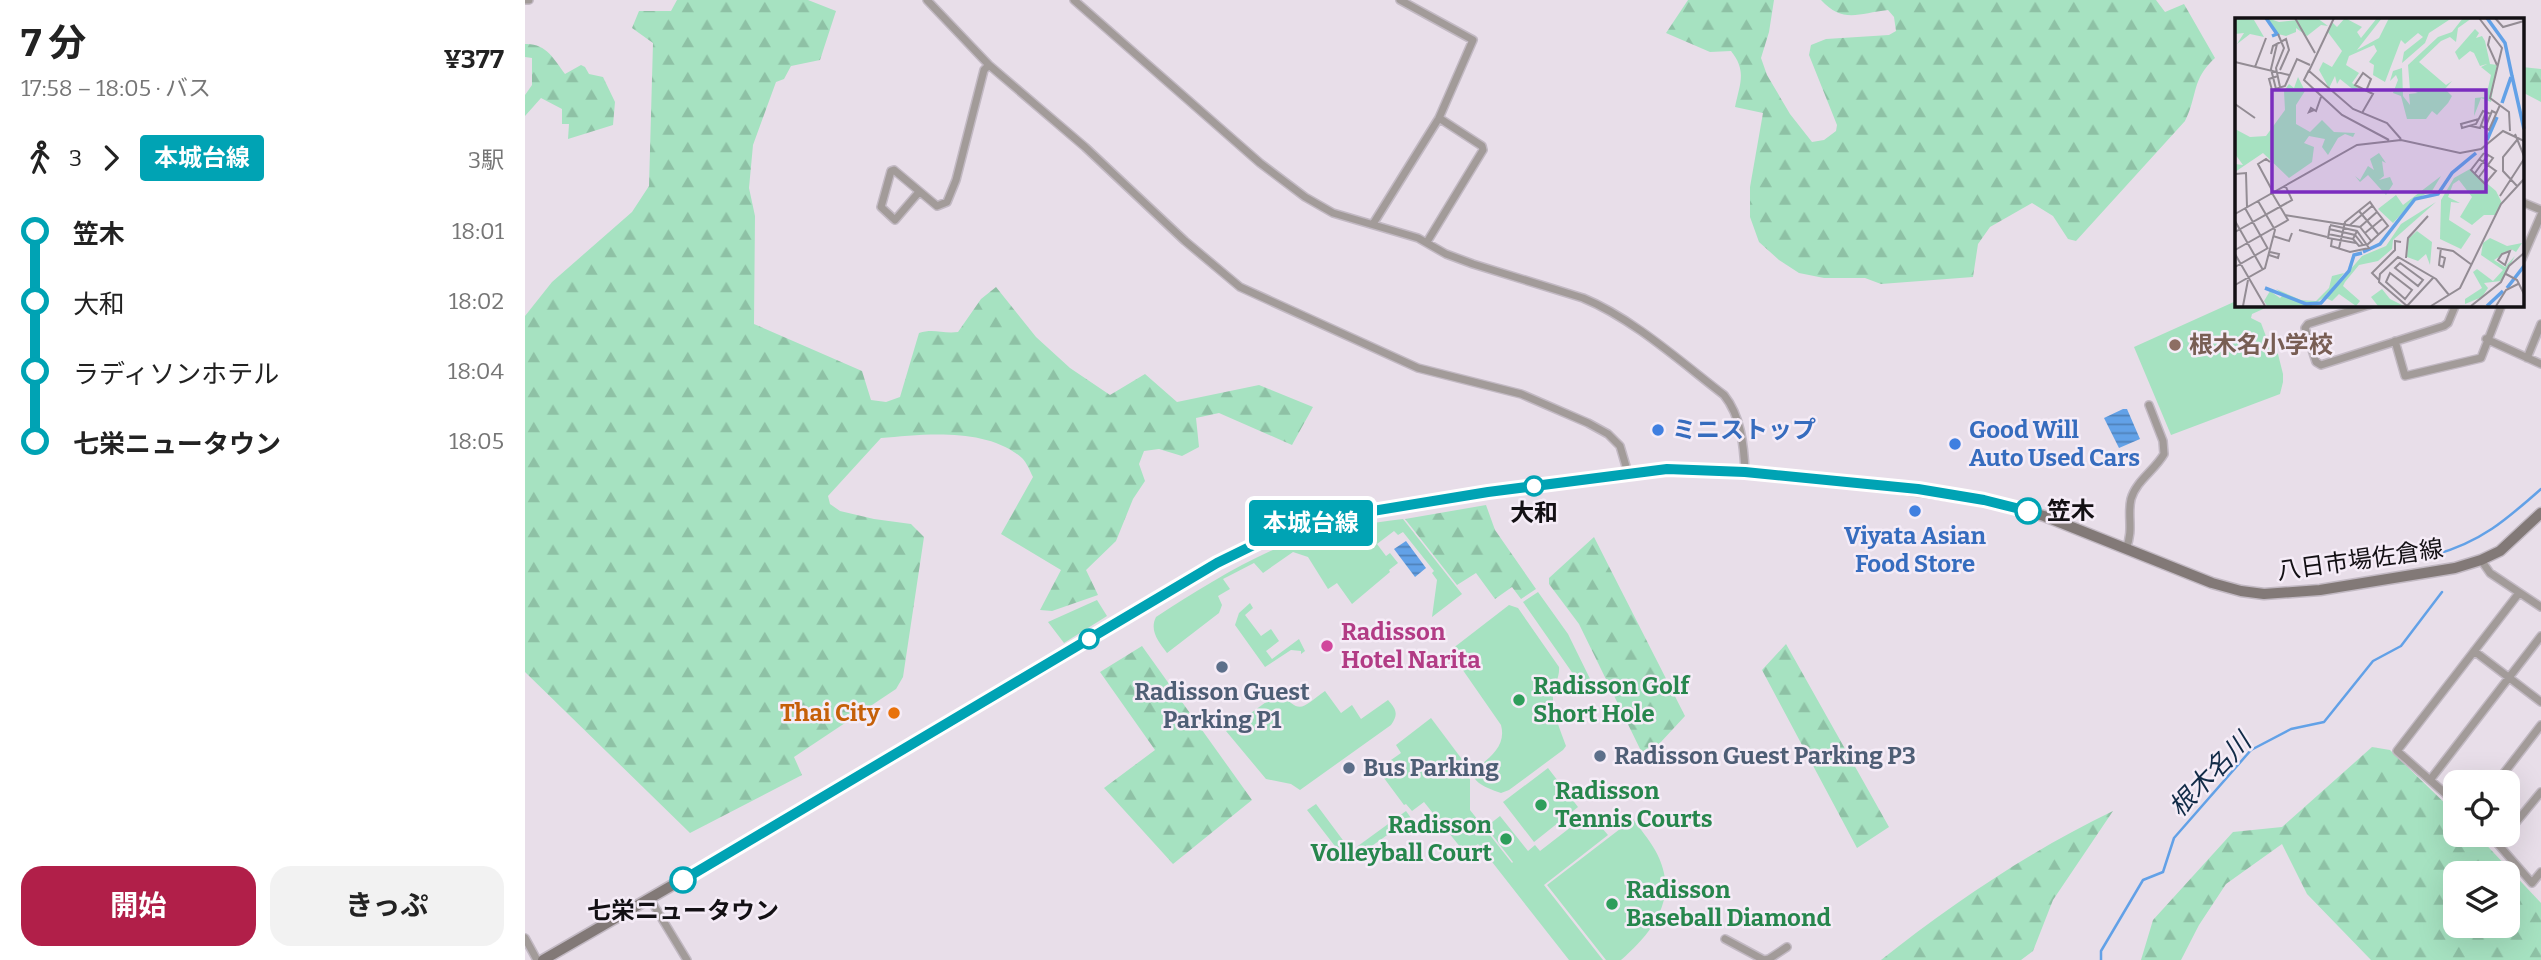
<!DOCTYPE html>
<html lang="ja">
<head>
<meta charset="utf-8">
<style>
  :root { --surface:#fff; --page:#f2f2f2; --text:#222; --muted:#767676; --accent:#b11f49 }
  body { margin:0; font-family:Bitter,"Noto Sans JP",serif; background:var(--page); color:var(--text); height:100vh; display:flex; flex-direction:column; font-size:26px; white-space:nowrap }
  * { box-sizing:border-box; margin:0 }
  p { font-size:23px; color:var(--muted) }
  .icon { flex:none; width:38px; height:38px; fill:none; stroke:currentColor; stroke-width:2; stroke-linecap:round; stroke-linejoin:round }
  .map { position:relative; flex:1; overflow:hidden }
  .drawer { display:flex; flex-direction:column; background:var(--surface); width:525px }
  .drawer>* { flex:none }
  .badge { padding:0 14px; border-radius:5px; font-size:24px; line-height:46px }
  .controls { position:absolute; left:1918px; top:770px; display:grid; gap:14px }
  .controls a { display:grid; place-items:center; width:77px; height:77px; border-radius:14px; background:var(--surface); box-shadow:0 7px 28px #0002; font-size:35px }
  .map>.badge { position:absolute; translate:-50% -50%; box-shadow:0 0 0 4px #fff }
  .legs { display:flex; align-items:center; gap:10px; height:77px; padding:0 21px; font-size:23px }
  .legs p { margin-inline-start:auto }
  .summary { display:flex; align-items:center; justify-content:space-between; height:119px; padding:0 21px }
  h1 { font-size:38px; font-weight:700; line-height:52px }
  .button { display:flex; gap:14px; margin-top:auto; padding:14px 21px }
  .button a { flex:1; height:80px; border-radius:21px; background:var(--accent); color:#fff; font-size:28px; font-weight:700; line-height:80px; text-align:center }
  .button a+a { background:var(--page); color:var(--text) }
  ul { padding:0 21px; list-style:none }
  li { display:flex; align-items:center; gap:24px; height:70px; font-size:26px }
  li i { display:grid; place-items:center; width:10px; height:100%; margin:0 9px; background:currentColor }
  li i::after { content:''; width:18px; height:18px; margin:-9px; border:5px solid; border-radius:50%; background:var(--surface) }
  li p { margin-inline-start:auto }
  li:first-child i { background:linear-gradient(#0000 50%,currentColor 0) }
  li:last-child i { background:linear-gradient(currentColor 50%,#0000 0) }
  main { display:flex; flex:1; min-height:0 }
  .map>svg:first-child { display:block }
  .grass { fill:#a6e2c1 }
  .forest { fill:url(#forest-firs); fill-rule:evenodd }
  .water { fill:url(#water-rules) }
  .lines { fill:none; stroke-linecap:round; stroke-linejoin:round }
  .stream { stroke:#62a1e7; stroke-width:2.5 }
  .street-casing { stroke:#c2b9c3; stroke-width:10 }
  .secondary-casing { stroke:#c2b9c3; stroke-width:13 }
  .street { stroke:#a29b99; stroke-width:7 }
  .secondary { stroke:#827977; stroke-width:10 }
  .line-1-casing { stroke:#fff; stroke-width:16 }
  .line-1 { stroke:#00a3b4; stroke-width:10 }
  .education-dot { fill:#8d6e63; stroke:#f5ecf7; stroke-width:2.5 }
  .shop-dot { fill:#3f7fe0; stroke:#f5ecf7; stroke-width:2.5 }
  .stop-1-dot { fill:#fff; stroke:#00a3b4; stroke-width:3.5 }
  .hotel-dot { fill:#d1479c; stroke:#f5ecf7; stroke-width:2.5 }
  .service-dot { fill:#5c6f8a; stroke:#f5ecf7; stroke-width:2.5 }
  .leisure-dot { fill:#2e9e5b; stroke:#f5ecf7; stroke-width:2.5 }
  .food-dot { fill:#e8710a; stroke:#f5ecf7; stroke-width:2.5 }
  .labels { text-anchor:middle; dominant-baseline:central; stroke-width:5; stroke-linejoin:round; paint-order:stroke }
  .education-label { font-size:24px; font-weight:bold; fill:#785e54; stroke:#f5ecf7; text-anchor:start }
  .shop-label { font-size:24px; font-weight:bold; fill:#366cbe; stroke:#f5ecf7; text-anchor:start }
  .stop-label { font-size:24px; font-weight:bold; fill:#131014; stroke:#f5ecf7 }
  .street-label { font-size:24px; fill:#131014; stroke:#f5ecf7 }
  .hotel-label { font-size:24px; font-weight:bold; fill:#b23c85; stroke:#f5ecf7; text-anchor:start }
  .leisure-label { font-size:24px; font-weight:bold; fill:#27864d; stroke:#f5ecf7; text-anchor:start }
  .service-label { font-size:24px; font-weight:bold; fill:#4e5e75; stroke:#f5ecf7; text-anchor:start }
  .food-label { font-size:24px; font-weight:bold; fill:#c56008; stroke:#f5ecf7; text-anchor:end }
  .water-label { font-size:26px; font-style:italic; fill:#112b47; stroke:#f5ecf7 }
  .inset-river { fill:none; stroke:#62a1e7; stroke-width:3.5 }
  .inset-road { fill:none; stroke:#938c94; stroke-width:2 }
  .view { fill:#7b2cbf; fill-opacity:0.15; stroke:#7b2cbf; stroke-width:3.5 }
  .inset-edge { fill:none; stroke:#131014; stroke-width:3.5 }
</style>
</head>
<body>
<main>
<section class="drawer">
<div class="summary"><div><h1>7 分</h1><p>17:58 – 18:05 · バス</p></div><b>¥377</b></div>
<div class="legs"><svg class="icon" aria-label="walk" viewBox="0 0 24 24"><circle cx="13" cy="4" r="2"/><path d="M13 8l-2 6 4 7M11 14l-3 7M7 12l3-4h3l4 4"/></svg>3<svg class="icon" aria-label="forward" viewBox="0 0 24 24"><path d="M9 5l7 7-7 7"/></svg><b class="badge" style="background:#00a3b4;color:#fff">本城台線</b><p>3駅</p></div>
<ul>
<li><i style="color:#00a3b4"></i><b>笠木</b><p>18:01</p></li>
<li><i style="color:#00a3b4"></i><span>大和</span><p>18:02</p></li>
<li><i style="color:#00a3b4"></i><span>ラディソンホテル</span><p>18:04</p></li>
<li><i style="color:#00a3b4"></i><b>七栄ニュータウン</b><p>18:05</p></li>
</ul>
<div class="button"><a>開始</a><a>きっぷ</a></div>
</section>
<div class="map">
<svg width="2016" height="960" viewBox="0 0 2016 960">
  <defs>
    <pattern id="forest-firs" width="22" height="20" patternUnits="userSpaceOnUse" patternTransform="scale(1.75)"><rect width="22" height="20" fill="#a6e2c1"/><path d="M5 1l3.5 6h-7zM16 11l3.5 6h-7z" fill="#8ec1a5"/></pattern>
    <pattern id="water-rules" width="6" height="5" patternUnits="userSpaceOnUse" patternTransform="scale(1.75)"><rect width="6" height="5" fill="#62a1e7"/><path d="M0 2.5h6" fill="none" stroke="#5082ba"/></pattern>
  </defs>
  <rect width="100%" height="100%" fill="#e8dee9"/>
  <path class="grass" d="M1711,301L1712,304L1747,305L1727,314L1726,318L1736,323L1745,347L1753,354L1758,374V382L1755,394L1646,435L1609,347Z
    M878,519L937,594L907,617L912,580L907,573L909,571L878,532L873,535L869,531L852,544L861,556L865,553L873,563L864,570L865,572L827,604L812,583L803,589L783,557L768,552L738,573L729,563L698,579L705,589L693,596L697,605L694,613L642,653C634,642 624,631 631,617C675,589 718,561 767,542C802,528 841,524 878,519Z
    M1013,592L1043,634L1071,691H1060L998,602Z
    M572,600L582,616L539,643L523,622Z
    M725,603L728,608L720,615L736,636L746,629L754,641L741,651L747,659L774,639L780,651L776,654V651L766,650L740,667L710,625L714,613Z
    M984,605L993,608L1034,667C1035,677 1029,685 1028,695C1027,712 1035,729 1041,746L1038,750L984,790L976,793C965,789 947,784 948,771C963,759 982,747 976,725L926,653L927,649Z
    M800,691L816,713L827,705L836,719L863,700C871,709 874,714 866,725L775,790L766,784L741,779L701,731L755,692C776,716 777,707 800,691Z
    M906,718L945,770V810L987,863L988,862L961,827L975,816L1003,851L1010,845L1015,851L1064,813L1083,835L1019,885L1078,960H1044L953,844L940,853L899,802L887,811L881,804L879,805L856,774L869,765L866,760L876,753L871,745Z
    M1023,768L1053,807L1009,842L978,802Z
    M791,804L826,851L881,811L886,818L823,863L782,810Z
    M1108,819C1115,829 1124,839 1130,850C1156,896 1129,931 1096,960H1081L1022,885Z"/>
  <path class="forest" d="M152,0H283L311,11L295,60L266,66L259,79L251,82L228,145L224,188L230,216L229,324L337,371L346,400L361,402L375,397L394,333C409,328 417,334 433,332L456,299L471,287L511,337L545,368L585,395L620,374L652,402L734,385L788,407L767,445L694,413L671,418L674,447L657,456L634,449L619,451L614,464L620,481L608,499L591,541L561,570L573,595L527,611L515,610L536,570L476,534L508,477C505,471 502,463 497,458C462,427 399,434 356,438L303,496L305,504L315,511L349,519L386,524L399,537L378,677L371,689L269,757L277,775L165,833L0,672V316L27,282L107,212L124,186L128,43L107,28L114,11H146Z
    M1163,0H1249L1244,32L1236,58L1242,75L1265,114L1287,142L1299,140L1311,131L1312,125L1284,55L1286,45L1301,39L1364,35L1371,31L1369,17L1363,10C1334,13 1318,24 1296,0H1631L1640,12L1659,4L1690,58C1666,80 1673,95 1660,121L1551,241L1543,239L1528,216L1507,203L1465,227L1453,244L1448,277L1356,284L1340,278H1299L1274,273L1254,260L1234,242L1225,217V187L1238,113L1210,107C1215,83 1222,71 1206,51L1185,52L1141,33Z
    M0,44C21,43 29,59 40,74L56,65L60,67L64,74L78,77L90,102L88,125L43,139L44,124H37V109L16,98L0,116V95L7,85V58L0,57Z
    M1997,67L2016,69V102L1997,92Z
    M961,505L970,530L1011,589L996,599L987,587L970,599L951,573L932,585L880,519Z
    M1069,537L1160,716L1123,756L1117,753L1054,624L1024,584V578Z
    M1261,644L1364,827L1332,848L1237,670Z
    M617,646L727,800L648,864L579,788L630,750L575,672Z
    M1847,747L1865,750L1930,813V835H1952L2016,903V960H1846L1782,894L1757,844L1701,884L1674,925L1656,960H1616L1628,920L1708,832L1757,827ZM1930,873H1983V926H1930Z
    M1588,811L1528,900L1508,951L1496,960H1356C1428,903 1505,851 1588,811Z"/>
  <path class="water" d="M1598,409H1602L1615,439L1594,448L1579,418Z
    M881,541L901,568L890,577L869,549Z"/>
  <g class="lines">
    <path class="stream" d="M1909,555C1956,542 1981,520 2016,489
      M1576,960V951L1618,880L1638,872L1649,838L1726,750L1766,729L1799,722L1848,661L1876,646L1917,592"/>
    <defs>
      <path id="street" d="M1,0H4
        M402,0L464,65L560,147L660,241L715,287L893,368L996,394L1063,423L1083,434L1095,446L1103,473
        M549,0L735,163L780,197L808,213L893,238L921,254L948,264L1058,298C1107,318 1156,362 1199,395C1216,416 1219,446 1220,472
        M394,192L370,220L356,207L366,171L369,170L412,206L422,202L431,180L459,70L464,65
        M1997,202L2016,210
        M848,224L914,118L948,40L875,0
        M902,242L958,150L957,146L914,118
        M1997,259L2016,215
        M1847,304L1783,324L1780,328L1791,362L1796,365L1919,326L1923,323L1931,304
        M1961,339L2016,364
        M1870,341L1880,376L1956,358L1977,304
        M2002,358L2016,324
        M1601,549C1609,529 1602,516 1606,499C1611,481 1630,470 1639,454L1638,441L1624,405
        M1956,560L1965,573L2016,607
        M1949,651L2016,702
        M1905,780L2016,636
        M1972,782L2016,725
        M1930,802L1872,751L1994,593
        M1983,832L2016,792
        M1965,835L2007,883L2016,872
        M125,899L162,960
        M0,938L12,960
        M1200,939L1239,960L1244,959L1262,947"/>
      <path id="secondary" d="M18,960L236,834L692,563L747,536L772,526L805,518L963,492L1142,469L1220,472L1329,482L1459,500L1519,516L1687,583L1716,591L1739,594L1795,590L1930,568L1956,560L1975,551L2016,513"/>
    </defs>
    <use href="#street" class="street-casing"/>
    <use href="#secondary" class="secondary-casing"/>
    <use href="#street" class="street"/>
    <use href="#secondary" class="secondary"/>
  </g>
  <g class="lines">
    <defs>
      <path id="line-1" d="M158,880L692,563L747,536L772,526L805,518L963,492L1142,469L1220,472L1393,489L1459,500L1503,511"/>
    </defs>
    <use href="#line-1" class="line-1-casing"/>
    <use href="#line-1" class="line-1"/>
  </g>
  <circle class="education-dot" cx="1650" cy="345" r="7"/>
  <g class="shop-dot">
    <circle cx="1133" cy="430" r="7"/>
    <circle cx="1430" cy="444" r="7"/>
    <circle cx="1390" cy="511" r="7"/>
  </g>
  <g class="stop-1-dot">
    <circle cx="1009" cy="486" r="9"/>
    <circle cx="1503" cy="511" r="12"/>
    <circle cx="564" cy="639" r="9"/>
    <circle cx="158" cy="880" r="12"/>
  </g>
  <circle class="hotel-dot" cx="802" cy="646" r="7"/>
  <g class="service-dot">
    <circle cx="697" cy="667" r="7"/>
    <circle cx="1075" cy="756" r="7"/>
    <circle cx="824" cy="768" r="7"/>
  </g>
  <g class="leisure-dot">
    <circle cx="994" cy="700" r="7"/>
    <circle cx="1016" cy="805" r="7"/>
    <circle cx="981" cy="839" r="7"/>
    <circle cx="1087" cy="904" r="7"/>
  </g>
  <circle class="food-dot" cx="369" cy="713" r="7"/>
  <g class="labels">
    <g class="education-label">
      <text x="1664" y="345">根木名小学校</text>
    </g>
    <g class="shop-label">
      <text x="1147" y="430">ミニストップ</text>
      <text x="1444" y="430">Good Will<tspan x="1444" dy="28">Auto Used Cars</tspan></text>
      <text x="1390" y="536" text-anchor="middle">Viyata Asian<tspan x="1390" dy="28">Food Store</tspan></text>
    </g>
    <g class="stop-label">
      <text x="1522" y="511" text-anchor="start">笠木</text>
      <text x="1009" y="513">大和</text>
      <text x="158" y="911">七栄ニュータウン</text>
    </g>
    <g class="street-label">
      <text transform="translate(1835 560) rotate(-8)">八日市場佐倉線</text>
    </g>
    <g class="hotel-label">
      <text x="816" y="632">Radisson<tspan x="816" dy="28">Hotel Narita</tspan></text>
    </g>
    <g class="leisure-label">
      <text x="1008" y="686">Radisson Golf<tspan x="1008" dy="28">Short Hole</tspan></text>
      <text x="1030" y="791">Radisson<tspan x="1030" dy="28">Tennis Courts</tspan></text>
      <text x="967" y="825" text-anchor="end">Radisson<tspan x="967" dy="28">Volleyball Court</tspan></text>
      <text x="1101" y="890">Radisson<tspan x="1101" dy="28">Baseball Diamond</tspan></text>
    </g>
    <g class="service-label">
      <text x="697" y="692" text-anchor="middle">Radisson Guest<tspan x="697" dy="28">Parking P1</tspan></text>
      <text x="1089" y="756">Radisson Guest Parking P3</text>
      <text x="838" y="768">Bus Parking</text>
    </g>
    <g class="food-label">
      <text x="355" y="713">Thai City</text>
    </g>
    <g class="water-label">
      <text transform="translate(1685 775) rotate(-46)">根木名川</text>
    </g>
  </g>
  <g transform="translate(1710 18)">
    <rect width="289" height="289" fill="#e8dee9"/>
    <path d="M144,135L151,145L147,143L149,158L144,162L155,159L158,166L151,177L133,157L125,164L120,158L125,162L133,148L139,152L135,141Z" fill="#a6e2c1"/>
    <path d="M0,0L19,2L29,19L15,16L2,26L9,15L0,16ZM32,0L44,4L82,0L93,8L86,7L72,18L61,10V14L51,18L43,16ZM110,0L127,9L122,14L126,20L142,0H147L122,32L144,20L154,0H217L194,15L190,25L167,45L169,34L188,19L183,15L170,26L166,22L150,64L138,57L139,47L134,44L142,33L139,27L114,38L111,47L124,55L117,65L123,69L120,73L105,61L102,66L100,58L94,70L84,52L88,44L97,49L107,33L92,13L97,4L102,9ZM228,0H237L223,10L221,24L215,19L206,23L184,44L211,67L217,63L210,71L217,78L213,85L202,97L197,93L191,101H172L166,78L158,75L163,62L161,57L155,63L158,53L167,50L168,78L175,87L174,76L183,75L175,72L173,47L203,19L217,14ZM240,11L244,15L241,20L247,18L250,23L255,46L262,47L256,84L246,80L239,98L240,80L251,79L256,57L246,49L252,46L245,48L239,35L235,33L224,42L220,34ZM63,59L70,73L61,87V106L75,114L87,102L99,114L120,115L118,119L110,116L103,120L93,137L87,129L90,121L74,118L69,125L79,129L77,144L54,160L28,135L0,154V146L8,147L0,136V111L15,119L31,118L50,92L49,73L54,66L59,70ZM235,151L261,173L267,185L261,197H249L237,207L225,199L237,179L224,162L218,166L213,179L225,185L216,184L214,202L236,216L226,231L205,221L206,182L219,160ZM206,158L197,173L180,181L158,205L143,191L161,177L168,187ZM201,184L158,222L157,231L143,243L124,247L110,264L108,268L125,283L121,288L104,276L97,283L91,280L127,238L151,228L166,206ZM182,213L197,224L195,247L191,236L183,243L172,239L173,221ZM255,220L272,228L287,225L281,234L276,231L259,242L270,249L280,238L266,263L249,265L253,270L247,279L230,286V281L247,270L238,254L242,251L258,263L268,252L246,237L248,225ZM109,255L91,278L76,288H32L29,283L35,273L45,280L48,277L41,271L66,282L81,283L94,270L97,258ZM147,271L155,281L169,288H143L136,279Z" fill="#a6e2c1"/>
    <path class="inset-river" d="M31,0L42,16L37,18M252,0L270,25L277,58M277,58L289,111M267,85L276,59M252,122L262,99M128,234L145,226L180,181L203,176L217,155L241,135M30,270L71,286L86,285L114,253L119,237L127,235M272,270L289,248M252,288L268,273"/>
    <path class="inset-road" d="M60,0L80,35M99,0L74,53L118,91L152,105L166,121M244,0L267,30L255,80L274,94L275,113M260,0L268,9L289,3M43,16L49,30L41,50L45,69M255,18L253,27L262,47M36,36L38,28L51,21L54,32L45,52M0,44L54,57M20,49L31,20M74,52L69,62L107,97L154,122M43,58L34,61L37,72L50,68L62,41L75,47M41,71L36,51L42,26M0,86L20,100M79,92L74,94L76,90L81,93L86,79M127,95L138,76L120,67L128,55L136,61L131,73M244,101L226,106L227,110L241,106L248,93L256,96M236,108L245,110L251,94M246,108L254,112L265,87M250,110L257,93L261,95M280,116L289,138M282,122L268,139V153L282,168M244,141L261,153L250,166L236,152L249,135M35,144L31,141L23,146L38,174M240,155L253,137M0,156L11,155L12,189M244,159L258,140L250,135M265,178L289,141M10,190L33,231M124,193L144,217M0,196L122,127L166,122L225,135L246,131L268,113L289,123M49,197L125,209L137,224M0,203L28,252M95,207L122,213L134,230L115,234L96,228L97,221M115,207L137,188M95,208L93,220L121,225M94,211L120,217L128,227M64,212L92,219M122,213L118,221L124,228L133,226L153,208L142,194L125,209M0,214L57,182L50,167M130,215L147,201M93,216L118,221M38,218L54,223L57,215M104,230L110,204L135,184L142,194M202,230L218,233L237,247M0,232L53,202L37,175M275,233L270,247L263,242L267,236ZM0,236L30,288M34,237L43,240L44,236L35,234M205,238L210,240L208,249L204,247L205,238L206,230M171,240L173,220L193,198M165,245L188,262L183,268L160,250ZM0,249L33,230M155,255L177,272L170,281L151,264ZM271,256L282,262L289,276M144,262L137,255L160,232V223L166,224M0,267L30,250L40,212L23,183M8,288L13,262M172,288L144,264L145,256L163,239L201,261L214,277M172,288L198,260M196,288L225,270L266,186L289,161M236,288L266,264L274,248L289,235M261,288L271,272L283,266"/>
    <path class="view" d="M37,72H251V174H37Z"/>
    <rect width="289" height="289" class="inset-edge"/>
  </g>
</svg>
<div class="controls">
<a><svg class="icon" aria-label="locate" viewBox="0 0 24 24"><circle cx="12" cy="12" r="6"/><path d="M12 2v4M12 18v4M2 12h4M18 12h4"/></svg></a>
<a><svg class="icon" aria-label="layers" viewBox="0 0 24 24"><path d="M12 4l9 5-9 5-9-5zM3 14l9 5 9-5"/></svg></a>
</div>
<b class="badge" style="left:786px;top:523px;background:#00a3b4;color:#fff">本城台線</b>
</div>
</main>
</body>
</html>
